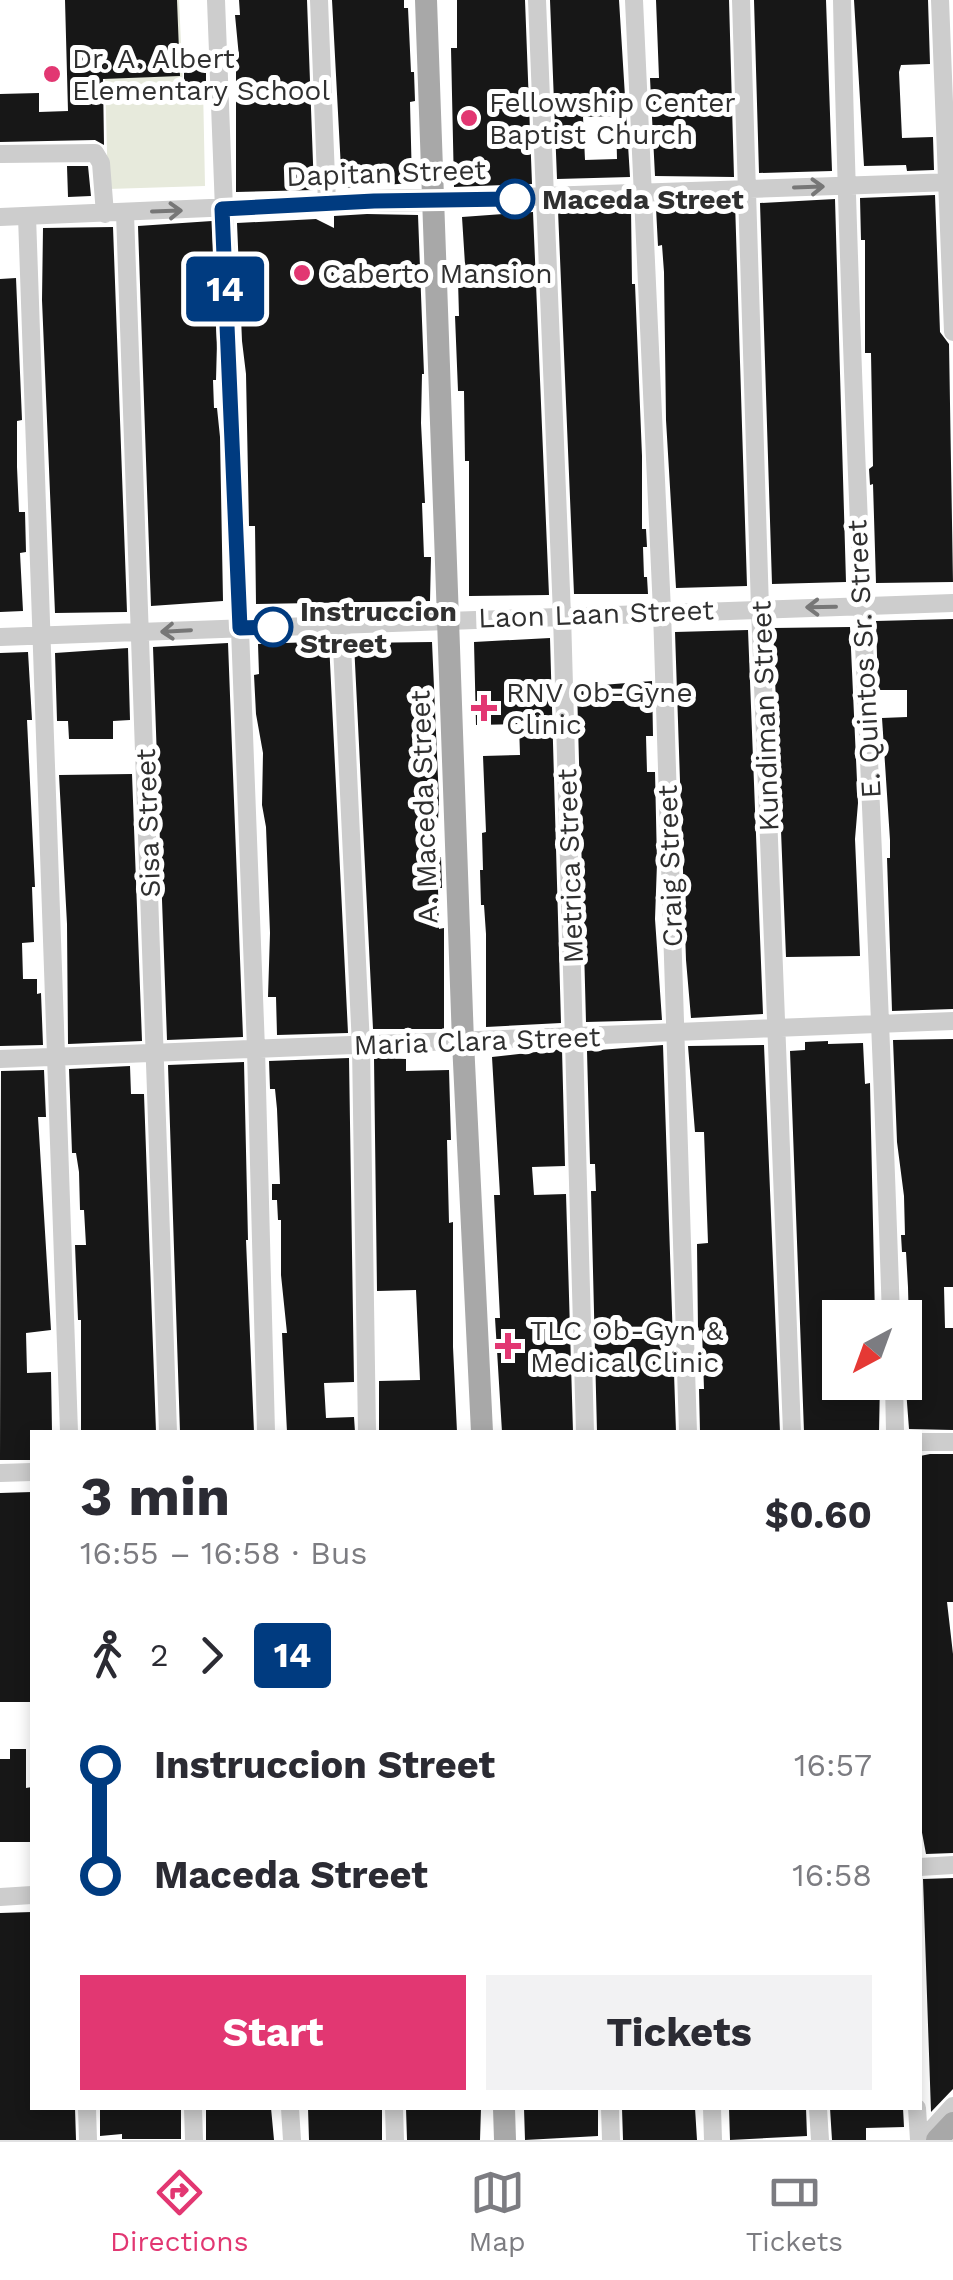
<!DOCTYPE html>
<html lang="en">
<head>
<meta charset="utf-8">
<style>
  :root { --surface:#fff; --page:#f2f2f3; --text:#2b2b33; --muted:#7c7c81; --line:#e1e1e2; --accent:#e23772 }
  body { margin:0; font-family:"Work Sans",sans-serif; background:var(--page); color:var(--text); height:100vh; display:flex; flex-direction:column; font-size:38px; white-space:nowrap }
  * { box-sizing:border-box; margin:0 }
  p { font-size:32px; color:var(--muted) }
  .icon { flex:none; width:55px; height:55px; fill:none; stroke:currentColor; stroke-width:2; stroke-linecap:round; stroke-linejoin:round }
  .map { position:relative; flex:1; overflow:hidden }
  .sheet { position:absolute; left:30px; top:1430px; width:892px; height:680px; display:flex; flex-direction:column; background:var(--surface); border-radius:0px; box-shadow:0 5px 15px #0003 }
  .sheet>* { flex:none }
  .badge { padding:0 20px; border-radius:8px; font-size:35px; line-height:65px }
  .needle { width:65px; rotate:221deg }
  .buttons { position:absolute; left:822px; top:1300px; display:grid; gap:20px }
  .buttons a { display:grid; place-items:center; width:100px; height:100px; border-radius:0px; background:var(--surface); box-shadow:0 5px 15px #0003; font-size:50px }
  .map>.badge { position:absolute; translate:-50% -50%; box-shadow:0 0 0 5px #fff }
  .legs { display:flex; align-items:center; gap:15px; height:110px; padding:0 50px; font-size:32px }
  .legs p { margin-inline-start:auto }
  .overview { display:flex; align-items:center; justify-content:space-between; height:170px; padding:0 50px }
  h1 { font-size:55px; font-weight:700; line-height:75px }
  .cta { display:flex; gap:20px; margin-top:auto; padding:20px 50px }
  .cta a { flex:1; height:115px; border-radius:0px; background:var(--accent); color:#fff; font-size:40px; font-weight:700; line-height:115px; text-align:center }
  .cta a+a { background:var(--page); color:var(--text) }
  ul { padding:0 50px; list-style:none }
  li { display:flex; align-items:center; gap:35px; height:110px; font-size:38px }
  li i { display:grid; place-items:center; width:15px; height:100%; margin:0 12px; background:currentColor }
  li i::after { content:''; width:25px; height:25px; margin:-12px; border:8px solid; border-radius:50%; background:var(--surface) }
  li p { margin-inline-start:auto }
  li:first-child i { background:linear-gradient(#0000 50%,currentColor 0) }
  li:last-child i { background:linear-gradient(currentColor 50%,#0000 0) }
  .tabs { display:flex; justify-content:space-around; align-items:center; height:140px; border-top:2px solid var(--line); background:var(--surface); font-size:28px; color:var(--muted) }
  .tabs a { display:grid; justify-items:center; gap:5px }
  .tabs .active { color:var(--accent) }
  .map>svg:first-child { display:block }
  .pitch { fill:#e7eadc }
  .building { fill:#171717; fill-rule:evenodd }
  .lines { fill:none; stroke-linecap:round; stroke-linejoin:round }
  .minor { stroke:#cdcdcd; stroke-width:18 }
  .major { stroke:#a8a8a8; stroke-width:22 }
  .oneway { stroke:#777 }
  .line-1-casing { stroke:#fff; stroke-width:22 }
  .line-1 { stroke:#003b80; stroke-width:15 }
  .poi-dot { fill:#e23772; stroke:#fff; stroke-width:4 }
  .stop-1-dot { fill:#fff; stroke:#003b80; stroke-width:5 }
  .labels { text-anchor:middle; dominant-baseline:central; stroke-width:10; stroke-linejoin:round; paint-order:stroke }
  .poi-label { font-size:28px; fill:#303030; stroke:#fff; text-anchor:start }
  .street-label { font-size:28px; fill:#303030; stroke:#fff }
  .stop-label { font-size:28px; font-weight:bold; fill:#303030; stroke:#fff; text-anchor:start }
</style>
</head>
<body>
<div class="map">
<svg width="953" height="2140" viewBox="0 0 953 2140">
  <rect width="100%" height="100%" fill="#fff"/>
  <path class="pitch" d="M103,0H179L183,85L203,86L205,186L108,189Z"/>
  <path class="building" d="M65,0H177L180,76L103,79L104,145L95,140L0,142V94L39,93V112L68,111Z
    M239,0H307L314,190L236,192V57H239L235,15H240Z
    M332,0H404V8H408L411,72H414L415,101L410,102L412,183L342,188Z
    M457,0H525L532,184L454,187L451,48H457Z
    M550,0H619L630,177L557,179ZM616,116L617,159L585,160L583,117Z
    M656,0H729L734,177L655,176L650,78H659Z
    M754,0H826L832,171L759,173Z
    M854,0H928L930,64L901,65L899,72L902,138L933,137L934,170L907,171L906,165L864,166Z
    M184,67H206V85H184Z
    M67,166H88L91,196L68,197Z
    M935,195L940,332L949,344L953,582L876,583L873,484L870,485L869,469L873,466L871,353H865V240H861L860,198Z
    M835,199L846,582L772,584L760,203Z
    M735,202L747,586L676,588L666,420L664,272L662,245L658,246L656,208Z
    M631,208L632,284H635L642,456V529H646L647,547H643L644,577H647L648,594H574L558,210Z
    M533,212L549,595L469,596V461H465L464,391H458L455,316H459L458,280H466L462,217Z
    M367,214L418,215L424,374H422L421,423L425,503H422L424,557H431L430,601L256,604L255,526H249L246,374L242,341L237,223L316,219L334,228V216Z
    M212,221L217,342L216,380H213L214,408H217L220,437L223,601L151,606L138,226Z
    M113,227L127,612L55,613L42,300L43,228Z
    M16,278L22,420L17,421V467L19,512H25L26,552L20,553L23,611L0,612V279Z
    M953,619V1009L892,1011L887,858H890V840L882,718L907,717V690H878L876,621Z
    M850,627L858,803L855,839L860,956L786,957L773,628Z
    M748,630L763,1014L691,1018L686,960L675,632Z
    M550,638L561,1023L486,1027V934L484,905H481L480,870H483L482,833L486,832L483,756L520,755L519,724L476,725L474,642Z
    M312,642H329L348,1033L277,1035L276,997H268L270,933L266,827L262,805L263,753L256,714L254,675L259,674L258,644Z
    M432,642L439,801L438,820L423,821L424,858L441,857L442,888H438L439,929L444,928V1029H373L354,643Z
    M228,643L243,1037L167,1040L153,647Z
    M128,648L130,720L113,721V739H69L68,721H57L55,653Z
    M28,652L32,720H27L35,887H32L34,942L22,943L23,979H37V994L41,993L43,1045L0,1046V653Z
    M652,681L653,736H646L647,772H655L657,863L655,919L662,1020L586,1022L577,687Z
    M132,774L142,1041L68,1044L67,924L59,775Z
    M953,1039V1287H944L945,1328H953V1430L909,1429L905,1376L906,1327H909L908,1287L906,1252H902L901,1235H905L904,1196L897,1142L893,1040Z
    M828,1041V1044L863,1043L865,1084L870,1083L875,1318H840V1382H880L879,1432H804L790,1051L805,1050V1042Z
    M663,1045L676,1432H597L591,1191H596L595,1164H590L587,1051Z
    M764,1045L780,1432H700L699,1389H704L702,1330L698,1331L697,1244L708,1243L704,1132H695L688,1046Z
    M562,1049L565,1166L532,1167L534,1195L566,1194L573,1432H502L495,1318H500L494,1195H500L492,1057Z
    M349,1058L354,1382L324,1383L326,1418L354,1417L355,1432H287L282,1333H287L281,1275V1220H278L277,1200H272V1184H280L277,1109L275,1089H270L269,1061Z
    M374,1058L406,1059V1071L449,1070L451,1140H447L449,1223L453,1222V1347L457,1432H379V1381L420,1380L416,1290L377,1291Z
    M244,1062L248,1240H246L254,1432H180L168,1065Z
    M130,1066L131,1094H144L156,1432H81V1320H78L75,1245H86L84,1210H80L79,1172L76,1153H72L69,1069Z
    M44,1070L46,1117H38L51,1330L26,1333L27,1373L51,1372L52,1432H32V1460H0L1,1071Z
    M930,1454H953V1602H947L953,1654V1853L926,1854L920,1822V1456Z
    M32,1492V1702H0V1493Z
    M10,1749H26V1788L32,1787V1842H0V1759H10Z
    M953,1878V2089L931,2112L923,1879Z
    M32,1912V2108H75L76,2140H0V1913Z
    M100,2108H181V2139H122V2134L100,2136Z
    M206,2108H271L274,2140H206Z
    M308,2108H382V2140H309Z
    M406,2108H481L480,2140H407Z
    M524,2108H598V2136L525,2140Z
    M622,2108H695L697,2140H623Z
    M729,2108H806L807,2136L730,2140Z
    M830,2108H903L904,2127L866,2128V2140H832Z"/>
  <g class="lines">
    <path class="minor" d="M216,0L256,1049L266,1432
      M319,0L327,203
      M537,0L562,615L585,1432
      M634,0L662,611L688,1432
      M741,0L760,608L792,1432
      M842,0C851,439 877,878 891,1318
      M940,0L953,332
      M0,154L95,153L101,163L105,214
      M432,200L953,182
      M125,213L168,1432
      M27,216L69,1432
      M0,217L375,201
      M341,625L361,1046L367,1432
      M0,637L953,603
      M0,1059L953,1021
      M894,1382L895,1432
      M920,1442H953
      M0,1473L32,1472
      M920,1867L953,1865
      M0,1897L32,1895
      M87,2108L88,2140
      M193,2108L194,2140
      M290,2108L292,2140
      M394,2108L395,2140
      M610,2108L611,2140
      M712,2108L713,2140
      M818,2108L820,2140
      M917,2108L919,2140
      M922,2140L953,2106"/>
    <path class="major" d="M426,0L463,1042L482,1432
      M375,201L432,200
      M504,2108L505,2140
      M937,2140L953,2123"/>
  </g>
  <defs><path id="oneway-shaft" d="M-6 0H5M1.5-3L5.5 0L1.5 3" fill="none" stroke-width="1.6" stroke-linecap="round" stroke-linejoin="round" transform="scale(2.5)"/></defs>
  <g class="oneway">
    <use href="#oneway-shaft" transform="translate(809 187) rotate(-2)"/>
    <use href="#oneway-shaft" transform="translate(167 211) rotate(-2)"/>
    <use href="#oneway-shaft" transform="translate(821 607) rotate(179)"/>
    <use href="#oneway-shaft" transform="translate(176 631) rotate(177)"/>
  </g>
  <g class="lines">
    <defs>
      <path id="line-1" d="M273,627L240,628L222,209L374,201L515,199"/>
    </defs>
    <use href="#line-1" class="line-1-casing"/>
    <use href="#line-1" class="line-1"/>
  </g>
  <g class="poi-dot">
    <circle cx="52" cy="74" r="10"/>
    <circle cx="469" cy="118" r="10"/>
    <circle cx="302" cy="273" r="10"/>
    <path d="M479 693h10v10h10v10h-10v10h-10v-10h-10v-10h10z"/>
    <path d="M503 1331h10v10h10v10h-10v10h-10v-10h-10v-10h10z"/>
  </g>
  <g class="stop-1-dot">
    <circle cx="515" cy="199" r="18"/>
    <circle cx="273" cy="627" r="18"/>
  </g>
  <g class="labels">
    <g class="poi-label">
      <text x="72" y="58">Dr. A. Albert<tspan x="72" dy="32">Elementary School</tspan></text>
      <text x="489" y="102">Fellowship Center<tspan x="489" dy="32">Baptist Church</tspan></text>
      <text x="322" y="273">Caberto Mansion</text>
      <text x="506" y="692">RNV Ob-Gyne<tspan x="506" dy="32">Clinic</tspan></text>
      <text x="530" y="1330">TLC Ob-Gyn &amp;<tspan x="530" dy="32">Medical Clinic</tspan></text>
    </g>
    <g class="street-label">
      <text transform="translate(386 173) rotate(-2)">Dapitan Street</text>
      <text transform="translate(596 614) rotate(-2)">Laon Laan Street</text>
      <text transform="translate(864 659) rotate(-93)">E. Quintos Sr. Street</text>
      <text transform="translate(765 716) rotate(-92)">Kundiman Street</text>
      <text transform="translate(424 807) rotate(-92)">A. Maceda Street</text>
      <text transform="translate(148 823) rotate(-92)">Sisa Street</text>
      <text transform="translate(570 866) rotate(-92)">Metrica Street</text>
      <text transform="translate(670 866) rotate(-92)">Craig Street</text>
      <text transform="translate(477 1041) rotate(-2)">Maria Clara Street</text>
    </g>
    <g class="stop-label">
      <text x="542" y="199">Maceda Street</text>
      <text x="300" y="611">Instruccion<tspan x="300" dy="32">Street</tspan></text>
    </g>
  </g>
</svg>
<div class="buttons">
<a><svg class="needle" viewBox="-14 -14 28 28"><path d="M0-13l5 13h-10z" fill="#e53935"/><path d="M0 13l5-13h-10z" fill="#7c7c81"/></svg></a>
</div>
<b class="badge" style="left:225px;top:289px;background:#003b80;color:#fff">14</b>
<section class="sheet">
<div class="overview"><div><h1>3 min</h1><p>16:55 – 16:58 · Bus</p></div><b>$0.60</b></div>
<div class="legs"><svg class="icon" aria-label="walk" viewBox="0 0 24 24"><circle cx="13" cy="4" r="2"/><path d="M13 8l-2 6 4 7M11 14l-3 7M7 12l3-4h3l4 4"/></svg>2<svg class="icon" aria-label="forward" viewBox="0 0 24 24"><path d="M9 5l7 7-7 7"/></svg><b class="badge" style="background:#003b80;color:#fff">14</b></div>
<ul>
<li><i style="color:#003b80"></i><b>Instruccion Street</b><p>16:57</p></li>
<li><i style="color:#003b80"></i><b>Maceda Street</b><p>16:58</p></li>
</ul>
<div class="cta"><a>Start</a><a>Tickets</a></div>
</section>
</div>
<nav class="tabs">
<a class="active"><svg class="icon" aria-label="directions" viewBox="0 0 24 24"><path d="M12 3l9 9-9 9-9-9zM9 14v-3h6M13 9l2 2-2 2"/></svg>Directions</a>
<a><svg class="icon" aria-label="map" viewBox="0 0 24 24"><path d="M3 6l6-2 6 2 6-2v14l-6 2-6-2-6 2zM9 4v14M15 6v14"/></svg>Map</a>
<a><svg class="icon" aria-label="tickets" viewBox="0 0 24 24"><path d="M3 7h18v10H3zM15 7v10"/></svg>Tickets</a>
</nav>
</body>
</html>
